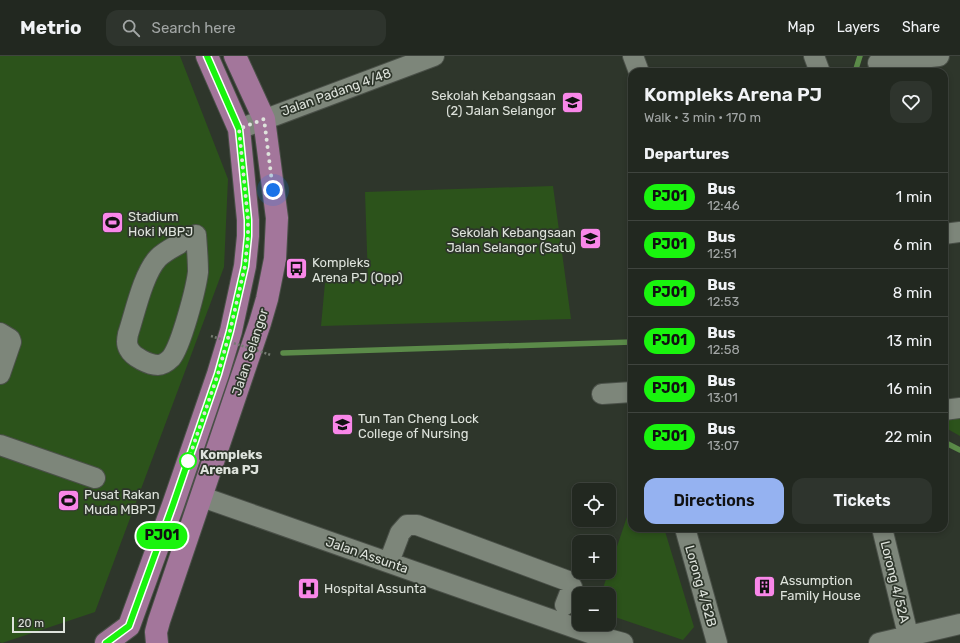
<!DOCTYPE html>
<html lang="en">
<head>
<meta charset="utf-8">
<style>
  :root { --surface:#222820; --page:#2e342d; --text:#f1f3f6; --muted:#a2a6a5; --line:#3f443e; --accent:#95b2f1 }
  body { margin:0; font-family:Rubik,sans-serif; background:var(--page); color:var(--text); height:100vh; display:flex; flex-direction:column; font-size:15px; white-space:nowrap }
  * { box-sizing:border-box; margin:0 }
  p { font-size:13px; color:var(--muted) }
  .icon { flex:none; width:22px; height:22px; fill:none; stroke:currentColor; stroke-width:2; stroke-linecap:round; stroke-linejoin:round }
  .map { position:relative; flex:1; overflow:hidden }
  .panel { position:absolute; left:628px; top:12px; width:320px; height:464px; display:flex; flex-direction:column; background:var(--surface); border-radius:12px; box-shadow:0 2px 6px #0003,0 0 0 1px var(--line) }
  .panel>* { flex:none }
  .badge { padding:0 8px; border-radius:13px; font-size:14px; line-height:26px }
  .buttons { position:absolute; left:572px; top:427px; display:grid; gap:8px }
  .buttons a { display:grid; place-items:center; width:44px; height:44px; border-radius:8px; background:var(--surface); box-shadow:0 2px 6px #0003,0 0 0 1px var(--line); font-size:20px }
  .scale { position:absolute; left:12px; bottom:10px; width:53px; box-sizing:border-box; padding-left:4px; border:2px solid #dee3dc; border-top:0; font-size:11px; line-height:14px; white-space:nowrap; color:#dee3dc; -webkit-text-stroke:3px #2e362b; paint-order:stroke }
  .you { position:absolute; width:20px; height:20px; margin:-10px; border:3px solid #fff; border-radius:50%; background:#1a73e8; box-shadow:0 0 0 6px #1a73e833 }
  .map>.badge { position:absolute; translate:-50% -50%; box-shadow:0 0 0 2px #fff }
  h2 { padding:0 16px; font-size:15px; line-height:36px }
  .round { display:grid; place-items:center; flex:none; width:42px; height:42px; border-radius:12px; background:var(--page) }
  .head { display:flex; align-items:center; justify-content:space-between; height:68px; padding:0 16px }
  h1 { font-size:19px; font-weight:600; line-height:30px }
  .cta { display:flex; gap:8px; margin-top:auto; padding:8px 16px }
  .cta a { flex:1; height:46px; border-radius:12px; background:var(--accent); color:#111; font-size:16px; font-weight:600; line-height:46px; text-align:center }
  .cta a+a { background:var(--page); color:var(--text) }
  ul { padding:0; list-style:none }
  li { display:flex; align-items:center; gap:12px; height:48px; padding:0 16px; border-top:1px solid var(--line) }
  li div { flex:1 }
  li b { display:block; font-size:15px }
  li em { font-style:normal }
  li .badge { min-width:44px; font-weight:700; text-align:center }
  header { display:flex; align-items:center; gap:24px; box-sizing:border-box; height:56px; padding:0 20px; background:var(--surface); border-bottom:1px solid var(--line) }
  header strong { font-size:19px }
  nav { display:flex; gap:22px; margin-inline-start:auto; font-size:14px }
  .search { width:280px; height:36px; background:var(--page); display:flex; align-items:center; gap:10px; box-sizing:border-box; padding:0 14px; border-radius:12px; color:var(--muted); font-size:15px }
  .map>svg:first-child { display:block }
  .green { fill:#2c531b }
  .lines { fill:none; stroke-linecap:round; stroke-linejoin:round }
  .stream { stroke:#5b8b49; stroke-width:5.5 }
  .minor-casing { stroke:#4a5048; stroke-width:22 }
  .major-casing { stroke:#4a5048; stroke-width:24 }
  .minor { stroke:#7d867a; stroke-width:20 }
  .major { stroke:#a3769b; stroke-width:22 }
  .path-bridge { stroke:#757c72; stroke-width:2.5; stroke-dasharray:2 2; stroke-linecap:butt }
  .line-casing { stroke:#fff; stroke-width:9 }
  .line { stroke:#19f40e; stroke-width:6 }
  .walk { stroke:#dee3dc; stroke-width:4; stroke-dasharray:0 7.2 }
  .stop-dot { fill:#fff; stroke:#19f40e; stroke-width:2 }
  .labels { text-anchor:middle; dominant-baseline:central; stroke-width:3.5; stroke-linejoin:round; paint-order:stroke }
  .street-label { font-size:13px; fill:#dee3dc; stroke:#2e362b }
  .poi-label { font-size:13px; fill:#dee3dc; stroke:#2e362b; text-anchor:start }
  .stop-label { font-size:13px; font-weight:bold; fill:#dee3dc; stroke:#2e362b; text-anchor:start }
</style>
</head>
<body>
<header>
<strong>Metrio</strong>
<div class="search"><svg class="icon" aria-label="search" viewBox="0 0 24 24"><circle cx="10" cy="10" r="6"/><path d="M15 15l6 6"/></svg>Search here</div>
<nav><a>Map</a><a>Layers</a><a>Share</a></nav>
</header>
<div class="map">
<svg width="960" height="587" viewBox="0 0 960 587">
  <rect width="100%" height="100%" fill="#2e362b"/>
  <path class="green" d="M0,0H180L228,123L224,211L95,556L2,587L0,586Z
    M553,130L571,263L321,270L325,227L368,224L365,136Z
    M960,362V380L944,371V364Z
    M632,446V472H664L694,571L683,584L609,559V538H601Z"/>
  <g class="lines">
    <path class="stream" d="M855,16L860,0
      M283,297L632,286
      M944,386L960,394"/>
    <defs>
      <path id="minor" d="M633,0L639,16
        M814,0L820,16
        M878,7L939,0
        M239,73L434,0
        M944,178L960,176
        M179,188C172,192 164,196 158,202C143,218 135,257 128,278C127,283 126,288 129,293C133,301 149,309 158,309C163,309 168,305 171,302C181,290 196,233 198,216C198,204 197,192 196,179
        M0,277L10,283L11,286L0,318
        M602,338L632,336
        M944,354L960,352
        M0,389L95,422
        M202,441L601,581L623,587
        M685,472L717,587
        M882,472L910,587
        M389,506L400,477L407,469H417L568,525L572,531L565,549
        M879,587L960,568"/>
      <path id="major" d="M106,587L129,570L173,449L218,318L231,275L245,210L248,180V164L239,73L207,0
        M157,587L156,576L159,565L260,267L267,243L275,203L277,162L264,63L235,0"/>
    </defs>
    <use href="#minor" class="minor-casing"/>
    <use href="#major" class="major-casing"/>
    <use href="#minor" class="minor"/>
    <use href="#major" class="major"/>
    <path class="path-bridge" d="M211,280L271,299"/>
  </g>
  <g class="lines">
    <defs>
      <path id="line" d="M106,587L129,570L173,449L218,318L230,275L245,210L248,180V164L239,73L207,0"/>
    </defs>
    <use href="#line" class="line-casing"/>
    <use href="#line" class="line"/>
    <path class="walk" d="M188,405L218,318L230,275L245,210L248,180V164L239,73L264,63L273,134"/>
  </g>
  <defs>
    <symbol id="school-square" viewBox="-11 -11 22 22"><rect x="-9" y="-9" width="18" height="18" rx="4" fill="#f987e9" stroke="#2e362b"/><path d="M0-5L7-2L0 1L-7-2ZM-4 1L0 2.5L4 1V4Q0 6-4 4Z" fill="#111"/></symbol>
    <symbol id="stadium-square" viewBox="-11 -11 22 22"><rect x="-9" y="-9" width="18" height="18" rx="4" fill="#f987e9" stroke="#2e362b"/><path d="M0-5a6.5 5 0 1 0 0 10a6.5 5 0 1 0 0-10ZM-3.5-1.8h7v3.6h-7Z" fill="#111"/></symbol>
    <symbol id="bus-square" viewBox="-11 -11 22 22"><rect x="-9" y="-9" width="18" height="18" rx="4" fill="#f987e9" stroke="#2e362b"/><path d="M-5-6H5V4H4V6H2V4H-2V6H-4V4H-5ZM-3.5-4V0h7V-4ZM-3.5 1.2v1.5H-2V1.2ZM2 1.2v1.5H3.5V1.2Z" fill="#111"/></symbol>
    <symbol id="university-square" viewBox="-11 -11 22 22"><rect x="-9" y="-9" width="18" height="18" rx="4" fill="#f987e9" stroke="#2e362b"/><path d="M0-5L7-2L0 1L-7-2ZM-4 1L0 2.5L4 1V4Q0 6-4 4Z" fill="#111"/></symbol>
    <symbol id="building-square" viewBox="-11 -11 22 22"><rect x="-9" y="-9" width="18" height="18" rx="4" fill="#f987e9" stroke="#2e362b"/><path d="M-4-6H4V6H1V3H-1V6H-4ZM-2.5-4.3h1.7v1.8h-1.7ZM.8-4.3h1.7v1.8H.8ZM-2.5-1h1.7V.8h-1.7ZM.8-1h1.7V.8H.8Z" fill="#111"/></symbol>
    <symbol id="hospital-square" viewBox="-11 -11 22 22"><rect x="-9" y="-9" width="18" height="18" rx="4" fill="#f987e9" stroke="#2e362b"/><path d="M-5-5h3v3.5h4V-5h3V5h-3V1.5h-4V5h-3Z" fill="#111"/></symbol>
  </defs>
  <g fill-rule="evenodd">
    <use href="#school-square" x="560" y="34" width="25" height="25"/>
    <use href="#stadium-square" x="100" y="154" width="25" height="25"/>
    <use href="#school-square" x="578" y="170" width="25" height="25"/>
    <use href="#bus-square" x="284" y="200" width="25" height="25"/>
    <use href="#university-square" x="330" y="356" width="25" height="25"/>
    <use href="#stadium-square" x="56" y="432" width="25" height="25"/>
    <use href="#building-square" x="752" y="518" width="25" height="25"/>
    <use href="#hospital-square" x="296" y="520" width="25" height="25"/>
  </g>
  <circle class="stop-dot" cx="188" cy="405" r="8"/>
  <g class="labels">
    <g class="street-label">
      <text transform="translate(336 36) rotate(-20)">Jalan Padang 4/48</text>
      <text transform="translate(250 296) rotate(-72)">Jalan Selangor</text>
      <text transform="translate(367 499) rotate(19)">Jalan Assunta</text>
      <text transform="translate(895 526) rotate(76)">Lorong 4/52A</text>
      <text transform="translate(701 530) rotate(74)">Lorong 4/52B</text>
    </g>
    <g class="poi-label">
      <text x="556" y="39" text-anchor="end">Sekolah Kebangsaan<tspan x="556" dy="15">(2) Jalan Selangor</tspan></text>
      <text x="128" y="160">Stadium<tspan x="128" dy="15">Hoki MBPJ</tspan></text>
      <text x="576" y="176" text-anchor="end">Sekolah Kebangsaan<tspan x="576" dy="15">Jalan Selangor (Satu)</tspan></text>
      <text x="312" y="206">Kompleks<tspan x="312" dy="15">Arena PJ (Opp)</tspan></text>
      <text x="358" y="362">Tun Tan Cheng Lock<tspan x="358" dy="15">College of Nursing</tspan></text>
      <text x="84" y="438">Pusat Rakan<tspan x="84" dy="15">Muda MBPJ</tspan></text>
      <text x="780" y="524">Assumption<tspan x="780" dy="15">Family House</tspan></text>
      <text x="324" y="532">Hospital Assunta</text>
    </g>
    <g class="stop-label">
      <text x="200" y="398">Kompleks<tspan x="200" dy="15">Arena PJ</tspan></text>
    </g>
  </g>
</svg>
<div class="buttons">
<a><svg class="icon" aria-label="locate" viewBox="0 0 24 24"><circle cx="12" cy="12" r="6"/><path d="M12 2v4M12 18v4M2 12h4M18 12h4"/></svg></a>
<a>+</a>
<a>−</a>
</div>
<div class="scale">20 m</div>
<div class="you" style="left:273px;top:134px"></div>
<b class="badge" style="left:162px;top:480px;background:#19f40e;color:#111">PJ01</b>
<section class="panel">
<div class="head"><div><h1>Kompleks Arena PJ</h1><p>Walk · 3 min · 170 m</p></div><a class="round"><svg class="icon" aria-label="heart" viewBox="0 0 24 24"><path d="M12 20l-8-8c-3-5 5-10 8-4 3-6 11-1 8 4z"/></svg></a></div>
<h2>Departures</h2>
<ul>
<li><span class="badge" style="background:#19f40e;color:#111">PJ01</span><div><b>Bus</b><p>12:46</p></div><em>1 min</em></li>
<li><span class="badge" style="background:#19f40e;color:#111">PJ01</span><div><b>Bus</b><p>12:51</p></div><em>6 min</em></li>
<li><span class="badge" style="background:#19f40e;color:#111">PJ01</span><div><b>Bus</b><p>12:53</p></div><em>8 min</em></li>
<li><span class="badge" style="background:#19f40e;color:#111">PJ01</span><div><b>Bus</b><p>12:58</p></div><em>13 min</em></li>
<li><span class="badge" style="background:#19f40e;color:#111">PJ01</span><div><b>Bus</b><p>13:01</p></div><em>16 min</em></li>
<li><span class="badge" style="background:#19f40e;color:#111">PJ01</span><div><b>Bus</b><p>13:07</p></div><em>22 min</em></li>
</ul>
<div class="cta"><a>Directions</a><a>Tickets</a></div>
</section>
</div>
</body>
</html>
